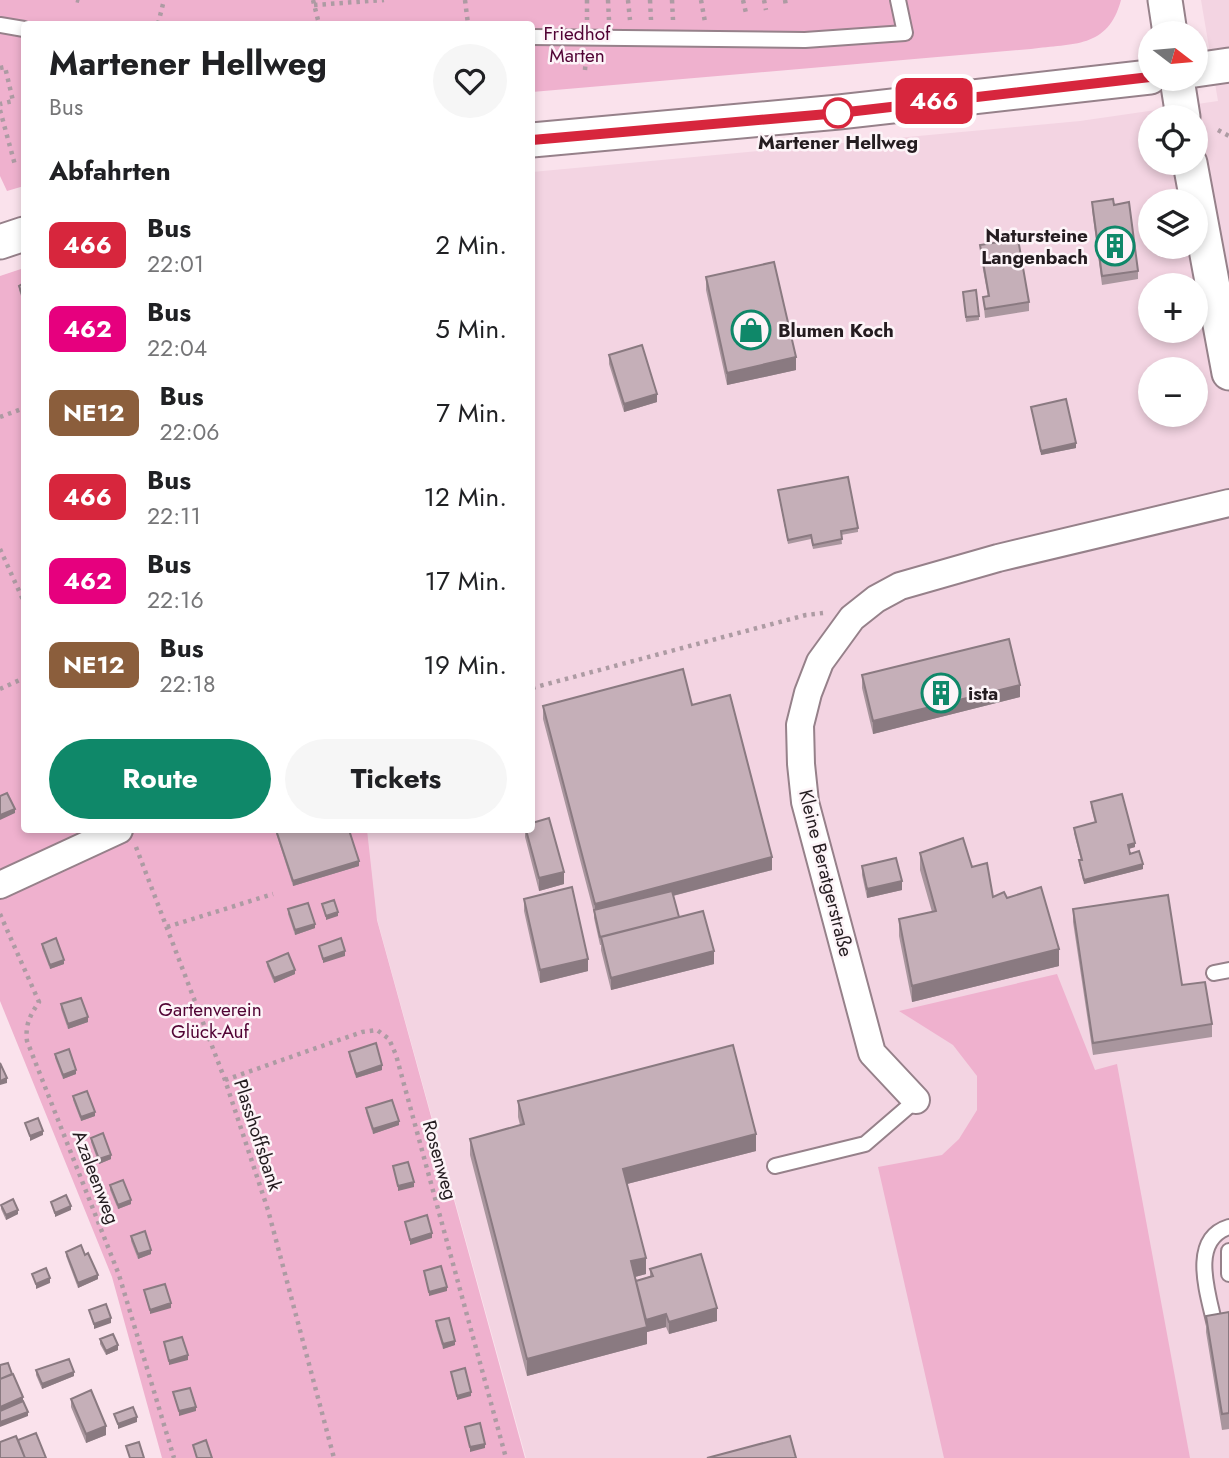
<!DOCTYPE html>
<html lang="de">
<head>
<meta charset="utf-8">
<style>
  :root { --surface:#fff; --page:#f6f6f6; --text:#202124; --muted:#757577; --accent:#0f8869 }
  body { margin:0; font-family:Jost,sans-serif; background:var(--page); color:var(--text); height:100vh; display:flex; flex-direction:column; font-size:26px; white-space:nowrap }
  * { box-sizing:border-box; margin:0 }
  p { font-size:23px; color:var(--muted) }
  .icon { flex:none; width:38px; height:38px; fill:none; stroke:currentColor; stroke-width:2; stroke-linecap:round; stroke-linejoin:round }
  .map { position:relative; flex:1; overflow:hidden }
  .details { position:absolute; left:21px; top:21px; width:514px; height:812px; display:flex; flex-direction:column; background:var(--surface); border-radius:7px; box-shadow:0 4px 10px #0003 }
  .details>* { flex:none }
  .badge { padding:0 14px; border-radius:10px; font-size:24px; line-height:46px }
  .needle { width:46px; rotate:106deg }
  .fabs { position:absolute; left:1138px; top:21px; display:grid; gap:14px }
  .fabs a { display:grid; place-items:center; width:70px; height:70px; border-radius:50%; background:var(--surface); box-shadow:0 4px 10px #0003; font-size:35px }
  .map>.badge { position:absolute; translate:-50% -50%; box-shadow:0 0 0 4px #fff }
  h2 { padding:0 28px; font-size:26px; line-height:63px }
  .round { display:grid; place-items:center; flex:none; width:74px; height:74px; border-radius:37px; background:var(--page) }
  .summary { display:flex; align-items:center; justify-content:space-between; height:119px; padding:0 28px }
  h1 { font-size:33px; font-weight:700; line-height:52px }
  .cta { display:flex; gap:14px; margin-top:auto; padding:14px 28px }
  .cta a { flex:1; height:80px; border-radius:42px; background:var(--accent); color:#fff; font-size:28px; font-weight:700; line-height:80px; text-align:center }
  .cta a+a { background:var(--page); color:var(--text) }
  ul { padding:0; list-style:none }
  li { display:flex; align-items:center; gap:21px; height:84px; padding:0 28px }
  li div { flex:1 }
  li b { display:block; font-size:26px }
  li em { font-style:normal }
  li .badge { min-width:77px; font-weight:700; text-align:center }
  .map>svg:first-child { display:block }
  .built { fill:#f3d4e2; fill-rule:evenodd }
  .green { fill:#efb1ce }
  .lines { fill:none; stroke-linecap:round; stroke-linejoin:round }
  .service-casing { stroke:#96818a; stroke-width:18 }
  .minor-casing { stroke:#96818a; stroke-width:30 }
  .tertiary-casing { stroke:#96818a; stroke-width:37 }
  .path { stroke:#ad9ba3; stroke-width:4.5; stroke-dasharray:3.5 5; stroke-linecap:butt }
  .service { stroke:#fff; stroke-width:14 }
  .minor { stroke:#fff; stroke-width:26 }
  .tertiary { stroke:#fff; stroke-width:33 }
  .wall { fill:#a9969e }
  .shaded-wall { fill:#8a7a81 }
  .building { fill:#c5afb8; stroke:#8a7a81; stroke-width:2 }
  .line-casing { stroke:#fff; stroke-width:16 }
  .line { stroke:#d7263d; stroke-width:10 }
  .stop-dot { fill:#fff; stroke:#d7263d; stroke-width:3.5 }
  .labels { text-anchor:middle; dominant-baseline:central; stroke-width:5; stroke-linejoin:round; paint-order:stroke }
  .park-label { font-size:19px; fill:#510334; stroke:#fdf4f8 }
  .stop-label { font-size:19px; font-weight:bold; fill:#241c20; stroke:#fdf4f8 }
  .poi-label { font-size:19px; font-weight:bold; fill:#241c20; stroke:#fdf4f8; text-anchor:start }
  .street-label { font-size:19px; fill:#241c20; stroke:#fdf4f8 }
</style>
</head>
<body>
<div class="map">
<svg width="1229" height="1458" viewBox="0 0 1229 1458">
  <rect width="100%" height="100%" fill="#fae2ec"/>
  <path class="built" d="M1201,0H1229V1458H526L377,919L356,830H532V172L1080,121L1218,101ZM1150,117H1195V163H1150ZM1150,201H1195V247H1150ZM1150,285H1195V331H1150ZM1150,369H1195V415H1150Z"/>
  <path class="green" d="M0,0H1121C1108,49 1073,43 1031,49L532,92V24H24V186L7,191L0,176Z
    M24,268V830H367L377,920L525,1458H162L112,1277L0,1001V276Z
    M1057,974L1095,1070L1117,1064L1190,1458H944L878,1167L942,1155L959,1139L977,1110V1076L953,1045L899,1011Z"/>
  <g class="lines">
    <defs>
      <path id="service" d="M0,25L24,29
        M532,37L805,40L905,33L898,0
        M1214,973L1229,970
        M775,1166L865,1144L916,1100
        M1229,1251V1274
        M1216,1330C1210,1299 1187,1240 1229,1227"/>
      <path id="minor" d="M0,885L119,830
        M916,1100L872,1053L805,802L801,764L800,725L808,693L820,662L852,618L876,599L900,586L998,558L1229,503"/>
      <path id="tertiary" d="M1165,0L1170,33
        M1195,70L1229,65
        M1177,79L1183,117
        M532,140L839,112L1150,77
        M1190,163L1229,373
        M0,242L24,234"/>
    </defs>
    <use href="#service" class="service-casing"/>
    <use href="#minor" class="minor-casing"/>
    <use href="#tertiary" class="tertiary-casing"/>
    <path class="path" d="M76,0L80,1
      M313,0L319,24
      M465,0L468,24
      M587,0V20
      M608,0L609,20
      M628,0L630,20
      M650,0L651,20
      M672,0L673,20
      M701,0L705,22
      M743,0L746,13
      M764,0L766,10
      M785,0L786,6
      M314,5L384,0
      M158,24L164,0
      M0,68L5,67L13,101L0,104
      M585,70L586,57
      M0,110L15,165
      M1218,130L1229,136
      M0,417L24,408
      M0,549L24,602
      M532,688L806,615L823,613
      M0,689L24,678
      M136,847L225,1080L268,1210L334,1458
      M0,914L39,1002C30,1015 25,1025 27,1041L119,1275L174,1458
      M167,927L273,894
      M225,1080L362,1032L377,1030L389,1039L396,1055L506,1458"/>
    <use href="#service" class="service"/>
    <use href="#minor" class="minor"/>
    <use href="#tertiary" class="tertiary"/>
  </g>
  <path class="wall" d="M1092,202L1114,205L1138,271V279L1102,285L1092,210Z
    M980,245L1029,302V311L985,318L983,297H988L980,253Z
    M706,277L796,370L727,385L706,290Z
    M24,283V305L19,290V286Z
    M963,292L979,316V320L966,322Z
    M609,355L657,402L624,412L609,364Z
    M1031,407L1076,448L1041,455Z
    M778,490L858,528V532L841,535L842,544L813,549L811,539L788,544Z
    M862,675L1020,697L873,734L862,688Z
    M692,705L772,870L673,896L679,918L714,964L611,990L601,950V945H600L594,918V913L543,719V706Z
    M1091,802L1135,847L1129,849L1130,854L1143,869L1084,884L1079,864V860H1081L1074,833V828L1095,823L1091,807Z
    M276,830L359,866L293,886L276,833Z
    M525,830H532L564,884L539,891L525,837Z
    M920,853L972,867L993,897L1059,966L912,1002L899,936V919L932,912L920,870Z
    M862,866L902,890L867,898L862,875Z
    M524,899L588,971L540,983L524,911Z
    M288,909L315,928L295,935L288,914Z
    M1073,909L1182,985L1212,1024V1037L1093,1055L1073,922Z
    M42,944L64,964L50,969L42,948Z
    M267,962L295,974L274,983L267,966Z
    M61,1004L88,1022L68,1029L61,1009Z
    M349,1052L382,1070L356,1078L349,1056Z
    M55,1054L76,1074L63,1079L55,1058Z
    M73,1096L95,1116L81,1121L73,1100Z
    M518,1101L756,1151L627,1184L646,1274L635,1277L636,1281L650,1276V1269L717,1321L669,1334L666,1327L647,1332V1344L527,1376L470,1155V1139L520,1125L518,1117Z
    M366,1108L399,1125L373,1134L366,1112Z
    M91,1138L111,1159L99,1164L91,1142Z
    M110,1185L131,1204L118,1209L110,1190Z
    M1,1205L18,1214L6,1220L1,1209Z
    M131,1236L151,1254L138,1259L131,1241Z
    M66,1252L85,1255L98,1279L78,1288L66,1256Z
    M1229,1312V1429L1222,1430L1206,1332V1316Z
    M436,1321L455,1345L443,1349L436,1326Z
    M100,1339L118,1350L106,1355L100,1344Z
    M36,1370L74,1376L42,1389L36,1375Z
    M71,1399L106,1435L86,1443L71,1407Z"/>
  <path class="shaded-wall" d="M796,357V370L727,385V373Z
    M657,394V402L624,412V404Z
    M1076,443V448L1041,455V451Z
    M1020,685V697L873,734V721Z
    M15,809V813L0,820V815Z
    M1135,843V847L1128,849V845Z
    M772,857V870L595,916V904Z
    M359,861V866L293,886V881Z
    M1143,864V869L1084,884V880Z
    M564,872V884L539,891V878Z
    M902,881V890L867,898V889Z
    M338,912V916L326,920V916Z
    M315,924V928L295,935V930Z
    M1059,949V966L912,1002V986Z
    M345,951V956L323,963V959Z
    M714,951V964L611,990V978Z
    M588,959V971L540,983V970Z
    M64,960V964L50,969V965Z
    M295,970V974L274,983V978Z
    M88,1017V1022L68,1029V1024Z
    M382,1065V1070L356,1078V1074Z
    M76,1070V1074L63,1079V1075Z
    M7,1078V1083L0,1085V1081Z
    M95,1112V1116L81,1121V1117Z
    M399,1121V1125L373,1134V1129Z
    M43,1131V1135L30,1141V1136Z
    M756,1134V1151L623,1185V1169Z
    M111,1155V1159L99,1164V1159Z
    M414,1182V1187L398,1191V1186Z
    M131,1200V1204L118,1209V1205Z
    M71,1206V1210L55,1217V1213Z
    M18,1210V1214L6,1220V1215Z
    M432,1233V1238L410,1245V1240Z
    M151,1250V1254L138,1259V1254Z
    M646,1258V1274L631,1278V1261Z
    M98,1275V1279L78,1288V1283Z
    M50,1278V1283L36,1289V1284Z
    M447,1287V1291L429,1296V1292Z
    M171,1303V1308L150,1314V1310Z
    M717,1308V1321L669,1334V1322Z
    M666,1314V1327L647,1332V1344L527,1376V1359Z
    M111,1318V1323L94,1329V1324Z
    M455,1341V1345L443,1349V1344Z
    M118,1345V1350L106,1355V1351Z
    M188,1355V1360L169,1365V1361Z
    M74,1372V1376L42,1389V1384Z
    M471,1392V1396L457,1400V1396Z
    M23,1397V1406L0,1415V1407Z
    M196,1407V1411L179,1416V1411Z
    M28,1412V1416L0,1427V1422Z
    M137,1417V1422L118,1429V1424Z
    M106,1426V1435L86,1443V1434Z
    M485,1444V1448L470,1452V1447Z"/>
  <path class="building" d="M1113,199L1114,205L1129,202L1138,271L1102,276L1092,202Z
    M1018,239L1029,302L985,309L983,297L989,296L980,245Z
    M774,262L796,357L727,373L706,277Z
    M24,283V300L19,286Z
    M976,290L979,316L966,317L963,292Z
    M642,345L657,394L624,404L609,355Z
    M1066,399L1076,443L1041,451L1031,407Z
    M848,477L858,528L841,531L842,539L813,545L811,535L788,540L778,490Z
    M1009,639L1020,685L873,721L862,675Z
    M683,669L692,705L730,695L772,857L595,904L543,706Z
    M7,793L15,809L0,815V796Z
    M1122,794L1135,843L1128,845L1130,854L1139,851L1143,864L1084,880L1079,860H1082L1074,828L1096,822L1091,802Z
    M549,818L564,872L539,878L526,830H532V823Z
    M276,830H349L359,861L293,881Z
    M963,838L972,867L987,863L993,897L1004,892L1007,898L1041,887L1059,949L912,986L899,919L936,911L920,853Z
    M896,858L902,881L867,889L862,866Z
    M572,887L588,959L540,970L524,899Z
    M672,891L679,917L600,937L594,910Z
    M1168,895L1182,985L1205,982L1212,1024L1093,1043L1073,909Z
    M334,900L338,912L326,916L322,904Z
    M308,903L315,924L295,930L288,909Z
    M703,911L714,951L611,978L601,937Z
    M56,938L64,960L50,965L42,944Z
    M341,938L345,951L323,959L319,946Z
    M288,953L295,970L274,978L267,962Z
    M81,998L88,1017L68,1024L61,1004Z
    M376,1043L382,1065L356,1074L349,1052Z
    M733,1045L756,1134L623,1169L646,1258L631,1261L647,1327L527,1359L470,1139L524,1124L518,1101Z
    M69,1049L76,1070L63,1075L55,1054Z
    M0,1063L7,1078L0,1081Z
    M87,1091L95,1112L81,1117L73,1096Z
    M392,1100L399,1121L373,1129L366,1108Z
    M38,1118L43,1131L30,1136L25,1123Z
    M103,1133L111,1155L99,1159L91,1138Z
    M408,1162L414,1182L398,1186L393,1166Z
    M123,1180L131,1200L118,1205L110,1185Z
    M66,1195L71,1206L55,1213L51,1202Z
    M13,1199L18,1210L6,1215L1,1205Z
    M427,1215L432,1233L410,1240L405,1222Z
    M145,1231L151,1250L138,1254L131,1236Z
    M81,1245L85,1255L88,1253L98,1275L78,1283L66,1252Z
    M701,1254L717,1308L669,1322L666,1314L646,1320L636,1281L653,1276L650,1269Z
    M441,1266L447,1287L429,1292L424,1271Z
    M46,1268L50,1278L36,1284L32,1274Z
    M165,1284L171,1303L150,1310L144,1290Z
    M106,1304L111,1318L94,1324L89,1310Z
    M1229,1312V1413L1222,1414L1206,1316Z
    M449,1318L455,1341L443,1344L436,1321Z
    M113,1334L118,1345L106,1351L100,1339Z
    M182,1337L188,1355L169,1361L164,1342Z
    M69,1359L74,1372L42,1384L36,1370Z
    M8,1363L12,1374L0,1379V1365Z
    M465,1368L471,1392L457,1396L451,1372Z
    M13,1374L23,1397L0,1407V1379Z
    M190,1388L196,1407L179,1411L173,1392Z
    M91,1390L106,1426L86,1434L71,1399Z
    M23,1401L28,1412L0,1422V1411Z
    M133,1407L137,1417L118,1424L114,1414Z
    M480,1423L485,1444L470,1447L465,1427Z
    M36,1433L46,1458H25L18,1440Z
    M16,1436L25,1458H0V1442Z
    M790,1436L796,1458H707Z
    M206,1440L212,1458H197L193,1445Z
    M139,1442L144,1458H130L126,1446Z"/>
  <g class="lines">
    <defs>
      <path id="line" d="M532,140L839,113L1150,77"/>
    </defs>
    <use href="#line" class="line-casing"/>
    <use href="#line" class="line"/>
  </g>
  <defs>
    <symbol id="building-ring" viewBox="-11 -11 22 22"><circle r="9.5" fill="#fdf4f8" stroke="#0f8869" stroke-width="1.5"/><path d="M-4-6H4V6H1V3H-1V6H-4ZM-2.5-4.3h1.7v1.8h-1.7ZM.8-4.3h1.7v1.8H.8ZM-2.5-1h1.7V.8h-1.7ZM.8-1h1.7V.8H.8Z" fill="#0f8869"/></symbol>
    <symbol id="shop-ring" viewBox="-11 -11 22 22"><circle r="9.5" fill="#fdf4f8" stroke="#0f8869" stroke-width="1.5"/><path d="M-5-2.5h2.3a2.7 3.5 0 0 1 5.4 0H5L5.5 6h-11ZM-1.5-2.5h3a1.5 2.3 0 0 0-3 0Z" fill="#0f8869"/></symbol>
  </defs>
  <g fill-rule="evenodd">
    <use href="#building-ring" x="1093" y="224" width="44" height="44"/>
    <use href="#shop-ring" x="729" y="308" width="44" height="44"/>
    <use href="#building-ring" x="919" y="671" width="44" height="44"/>
  </g>
  <circle class="stop-dot" cx="838" cy="113" r="14"/>
  <g class="labels">
    <g class="park-label">
      <text x="577" y="33">Friedhof<tspan x="577" dy="22">Marten</tspan></text>
      <text x="210" y="1009">Gartenverein<tspan x="210" dy="22">Glück-Auf</tspan></text>
    </g>
    <g class="stop-label">
      <text x="838" y="142">Martener Hellweg</text>
    </g>
    <g class="poi-label">
      <text x="1088" y="235" text-anchor="end">Natursteine<tspan x="1088" dy="22">Langenbach</tspan></text>
      <text x="778" y="330">Blumen Koch</text>
      <text x="968" y="693">ista</text>
    </g>
    <g class="street-label">
      <text transform="translate(826 873) rotate(76)">Kleine Beratgerstraße</text>
      <text transform="translate(258 1135) rotate(72)">Plasshoffsbank</text>
      <text transform="translate(440 1160) rotate(74)">Rosenweg</text>
      <text transform="translate(96 1177) rotate(69)">Azaleenweg</text>
    </g>
  </g>
</svg>
<div class="fabs">
<a><svg class="needle" viewBox="-14 -14 28 28"><path d="M0-13l5 13h-10z" fill="#e53935"/><path d="M0 13l5-13h-10z" fill="#757577"/></svg></a>
<a><svg class="icon" aria-label="locate" viewBox="0 0 24 24"><circle cx="12" cy="12" r="6"/><path d="M12 2v4M12 18v4M2 12h4M18 12h4"/></svg></a>
<a><svg class="icon" aria-label="layers" viewBox="0 0 24 24"><path d="M12 4l9 5-9 5-9-5zM3 14l9 5 9-5"/></svg></a>
<a>+</a>
<a>−</a>
</div>
<b class="badge" style="left:934px;top:101px;background:#d7263d;color:#fff">466</b>
<section class="details">
<div class="summary"><div><h1>Martener Hellweg</h1><p>Bus</p></div><a class="round"><svg class="icon" aria-label="heart" viewBox="0 0 24 24"><path d="M12 20l-8-8c-3-5 5-10 8-4 3-6 11-1 8 4z"/></svg></a></div>
<h2>Abfahrten</h2>
<ul>
<li><span class="badge" style="background:#d7263d;color:#fff">466</span><div><b>Bus</b><p>22:01</p></div><em>2 Min.</em></li>
<li><span class="badge" style="background:#e6007e;color:#fff">462</span><div><b>Bus</b><p>22:04</p></div><em>5 Min.</em></li>
<li><span class="badge" style="background:#8b5e3c;color:#fff">NE12</span><div><b>Bus</b><p>22:06</p></div><em>7 Min.</em></li>
<li><span class="badge" style="background:#d7263d;color:#fff">466</span><div><b>Bus</b><p>22:11</p></div><em>12 Min.</em></li>
<li><span class="badge" style="background:#e6007e;color:#fff">462</span><div><b>Bus</b><p>22:16</p></div><em>17 Min.</em></li>
<li><span class="badge" style="background:#8b5e3c;color:#fff">NE12</span><div><b>Bus</b><p>22:18</p></div><em>19 Min.</em></li>
</ul>
<div class="cta"><a>Route</a><a>Tickets</a></div>
</section>
</div>
</body>
</html>
